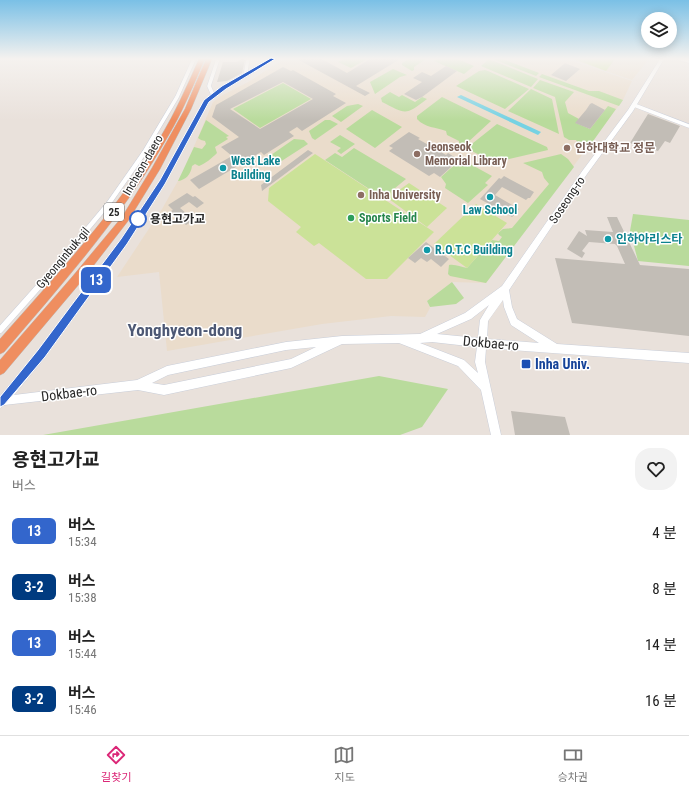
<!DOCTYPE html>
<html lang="ko">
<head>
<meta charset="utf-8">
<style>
  :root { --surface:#fff; --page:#f2f2f2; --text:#222; --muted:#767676; --line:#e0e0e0; --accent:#db2777 }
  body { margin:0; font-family:"Roboto Condensed","Noto Sans KR",sans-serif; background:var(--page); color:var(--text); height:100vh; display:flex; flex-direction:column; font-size:15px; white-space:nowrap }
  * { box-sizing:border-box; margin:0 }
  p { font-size:13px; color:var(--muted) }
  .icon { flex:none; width:22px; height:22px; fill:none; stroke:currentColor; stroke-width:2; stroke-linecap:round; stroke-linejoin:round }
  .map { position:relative; height:435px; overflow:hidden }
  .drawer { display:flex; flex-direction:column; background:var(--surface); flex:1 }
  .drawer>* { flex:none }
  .badge { padding:0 8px; border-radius:6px; font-size:14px; line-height:26px }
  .tools { position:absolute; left:641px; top:12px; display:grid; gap:8px }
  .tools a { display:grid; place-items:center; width:36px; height:36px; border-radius:50%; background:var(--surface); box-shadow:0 2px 10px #0003; font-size:20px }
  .map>.badge { position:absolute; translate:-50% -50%; box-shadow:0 0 0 2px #fff }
  .round { display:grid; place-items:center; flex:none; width:42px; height:42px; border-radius:16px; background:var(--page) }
  .overview { display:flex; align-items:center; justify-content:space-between; height:68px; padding:0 12px }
  h1 { font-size:19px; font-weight:700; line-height:30px }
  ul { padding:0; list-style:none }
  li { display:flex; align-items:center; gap:12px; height:56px; padding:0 12px }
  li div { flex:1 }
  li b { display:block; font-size:15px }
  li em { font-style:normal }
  li .badge { min-width:44px; font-weight:700; text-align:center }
  .tabs { display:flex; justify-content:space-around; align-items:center; height:56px; border-top:1px solid var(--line); background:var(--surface); font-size:11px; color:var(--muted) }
  .tabs a { display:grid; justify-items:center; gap:2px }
  .tabs .selected { color:var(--accent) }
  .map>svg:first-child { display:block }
  .education { fill:#eadccb }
  .green { fill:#b9db9c }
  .pitch { fill:#cbe298 }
  .water { fill:#76d2e3 }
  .building { fill:#c2bdb6; fill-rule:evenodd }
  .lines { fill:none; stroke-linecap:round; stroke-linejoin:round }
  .street-far2-casing { stroke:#c9ced9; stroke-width:4.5 }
  .street-far1-casing { stroke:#c9ced9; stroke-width:5.5 }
  .street-casing { stroke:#c9ced9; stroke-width:7 }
  .secondary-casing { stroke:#c9ced9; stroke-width:1 }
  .highway-casing { stroke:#bebebe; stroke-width:1 }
  .street-far2 { stroke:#fff; stroke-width:3.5 }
  .street-far1 { stroke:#fff; stroke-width:4.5 }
  .street { stroke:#fff; stroke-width:6 }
  .secondary { fill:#fff; fill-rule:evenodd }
  .highway { fill:#ef8e60; fill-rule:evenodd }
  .line { fill:#36c; stroke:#fff }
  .education-dot { fill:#8d6e63; stroke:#fff; stroke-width:1.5 }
  .culture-dot { fill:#0f9aa8; stroke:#fff; stroke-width:1.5 }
  .leisure-dot { fill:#2e9e5b; stroke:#fff; stroke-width:1.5 }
  .stop-dot { fill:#fff; stroke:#36c; stroke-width:2 }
  .transit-dot { fill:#1a4fb4; stroke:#fff; stroke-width:1.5 }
  .labels { text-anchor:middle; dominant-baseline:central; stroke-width:3; stroke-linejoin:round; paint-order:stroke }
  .shield { fill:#fff; stroke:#686868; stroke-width:1 }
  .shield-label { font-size:11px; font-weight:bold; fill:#282828 }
  .education-label { font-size:12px; font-weight:bold; fill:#785e54; stroke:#fff; text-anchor:start }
  .culture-label { font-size:12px; font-weight:bold; fill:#0d838f; stroke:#fff; text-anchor:start }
  .street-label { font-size:12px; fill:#282828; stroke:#fff }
  .leisure-label { font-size:12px; font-weight:bold; fill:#27864d; stroke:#fff; text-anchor:start }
  .stop-label { font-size:12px; font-weight:bold; fill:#282828; stroke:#fff; text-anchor:start }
  .near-street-label { font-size:14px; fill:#282828; stroke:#fff }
  .near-transit-label { font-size:14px; font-weight:bold; fill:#164399; stroke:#fff; text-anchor:start }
  .near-quarter-label { font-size:17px; font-weight:bold; fill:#4d5874; stroke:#fff }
</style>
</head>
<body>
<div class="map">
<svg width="689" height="435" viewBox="0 0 689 435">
  <rect width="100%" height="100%" fill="#e9e1db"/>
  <path class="education" d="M283,59H567L632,81L623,100L486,283L452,282L427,301L430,308L425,317L391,316L322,324L167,351L159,272L117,277L162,209L183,172L213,102L221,96L250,81Z
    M570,59H649L632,80Z"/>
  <path class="green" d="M343,59H367L351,68L338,62Z
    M409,59H426L414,67V70L412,71L402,65V63Z
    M437,59H458L474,66L464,74L434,61Z
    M489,59L538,79L531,87L481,66Z
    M493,59H503L539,73L536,76Z
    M393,69L407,75L400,77L375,94L370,82Z
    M485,70L488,71L529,89L505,109L456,86L479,71Z
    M542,74L589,91H599L623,100L619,106L539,77Z
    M540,80L574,92L565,102L568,113L579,119L576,123L590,129L608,106L616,109L591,144L579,145L576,140H569L564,137L555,97L533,88Z
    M283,83L311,99L260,128L233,109Z
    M531,89L552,99L559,134L508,111Z
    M390,92L399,97L402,95L415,102L422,97L427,99C405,116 406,114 382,102L381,98Z
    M442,97L491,121L466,144H459V141L447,135L446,131C436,127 425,128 417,119V116Z
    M358,104L363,106L341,122L332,116L347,106Z
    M372,110L402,127L375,148L346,129Z
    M206,120L229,136L226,137L228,139L215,147L217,153C212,158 205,164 199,166L195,164L192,166C191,174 186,180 178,181L194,147L202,149L206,144L205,141L201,140L198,138Z
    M325,120H330L338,124L315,140L312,138L309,131Z
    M497,124L547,147L548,150L496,162L491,161L468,149V147Z
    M340,135L355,144L341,154L337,151L341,148L330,142Z
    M294,139L304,140L308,144L280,162L271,155Z
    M354,148L406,179L383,198L325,160L335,153L342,157Z
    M561,154L568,159L574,167L486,283L450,276L448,274L449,265C456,264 460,267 467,268L492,240L499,241L502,237L499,235L498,233L503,229L512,228L549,184L544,178L542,172L523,163Z
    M461,159L492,176L485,183L488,185L468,203L445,188L446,184L441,177Z
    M633,214L689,220V266L638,261L630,231Z
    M452,282L464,298L456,304L430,307L427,301Z
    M379,376L448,389L422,427L400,435H43Z"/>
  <path class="pitch" d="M574,59H615L606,71Z
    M315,154L434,232L387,279H366L319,243L314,246L296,232L301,227L268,201L269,188Z
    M409,183L447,208L427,227L385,196L392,191L395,193Z
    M476,204L507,223L467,268L434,244Z"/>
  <path class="water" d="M461,95L541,132L538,135L457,97Z"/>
  <path class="building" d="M241,59H245L242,73L227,81L217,82L223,62H237Z
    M297,59H322L347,73L370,59H400L356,86L370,93L365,96Z
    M565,63L580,69L566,81L551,75Z
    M446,66L457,71L422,97L416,100L404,94L422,82L413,78L422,72L431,76Z
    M283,67L291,71L293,70L336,94L333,96L346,103L302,131L297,127L289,132L294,136L264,155L261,152L199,189L190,180L232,156L221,147L239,137L212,117L216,105ZM283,82L313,99L260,129L230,109Z
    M592,103L605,110L590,129L575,123L586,110L590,104Z
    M648,114L680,126L670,143L665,141L658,151L655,150L653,152L630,143Z
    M409,132L420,138L418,139L446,155L448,153L459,160L440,177L434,173L429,176L389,151L393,148L389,146Z
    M308,150L313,153L262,191L261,185Z
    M504,176L534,192L530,198H528L526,200L502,187L495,195L519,209L517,211L518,212L512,217L480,199L499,178L501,179Z
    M187,193L193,197L195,196L204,203L197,208L189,202L180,208L194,220L186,225L171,211L173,210L168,205Z
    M607,217H617L640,265L689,269V336L572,323L555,258L625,264L617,246L615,244L589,242L582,251L585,253L582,258L567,249L579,231L587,236L585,230L613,232Z
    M426,242L449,259L441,267L431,259L427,262L421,258L415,263L408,258Z
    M511,411L565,417L570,435H515Z"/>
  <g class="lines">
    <defs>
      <path id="street-far2" d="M245,76L248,59
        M213,95L209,86L218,59
        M634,105L689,126
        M143,154L177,97L194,59"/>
      <path id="street-far1" d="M48,276L109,203L144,153"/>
      <path id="street" d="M0,330L49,275"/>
      <path id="secondary" d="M268,59H274L226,89L209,102L165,184L127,243L45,357L14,395L137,380L167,366L286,342L342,336L420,334L465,313L502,286L583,170L628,110L660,59H664L633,111L587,174L509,290L512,307L517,319L557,344L689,353V363L486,348L485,362L501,435H491L481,390L458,366L399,343L342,344L291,368L164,395L138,390L4,405L0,408V396L39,351L121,239L160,181L205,100L222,87ZM503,300L504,307L511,325L539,343L487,339L488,321ZM489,305L480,320L478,338L437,334L471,319ZM432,342L477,347L475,362L478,373L464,360L420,343ZM316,347L291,359L164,385L152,383L168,375L286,350Z
        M678,59L689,60V63L678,60Z"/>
      <path id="highway" d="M199,59H205C193,86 182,113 167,138C123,216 62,284 4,352L0,354V339C56,275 116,212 160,138C175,113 187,86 199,59Z
        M206,59H212L191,109L160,169L128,221L80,283L4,373L0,375V360L72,277L122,217L152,168L185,109Z"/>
    </defs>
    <use href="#street-far2" class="street-far2-casing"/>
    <use href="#street-far1" class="street-far1-casing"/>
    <use href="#street" class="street-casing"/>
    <use href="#secondary" class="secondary-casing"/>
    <use href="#highway" class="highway-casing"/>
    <use href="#street-far2" class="street-far2"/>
    <use href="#street-far1" class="street-far1"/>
    <use href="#street" class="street"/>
    <use href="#secondary" class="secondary"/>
    <use href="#highway" class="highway"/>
  </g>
  <linearGradient id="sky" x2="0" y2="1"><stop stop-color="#7ac0e6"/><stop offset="0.49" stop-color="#f5f2ef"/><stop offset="1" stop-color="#f5f2ef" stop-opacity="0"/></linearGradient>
  <rect width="689" height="120" fill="url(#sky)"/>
  <path class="line" d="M271,58L275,59L226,89L209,102L165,184L127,244L45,357L4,405L0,407V397L38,350L121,239L160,180L204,100L222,86Z"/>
  <g class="education-dot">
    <circle cx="567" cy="148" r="4"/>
    <circle cx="417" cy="154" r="4"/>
    <circle cx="361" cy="195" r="4"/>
  </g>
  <g class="culture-dot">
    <circle cx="223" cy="168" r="4"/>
    <circle cx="490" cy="197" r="4"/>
    <circle cx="608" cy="239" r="4"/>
    <circle cx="427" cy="250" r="4"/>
  </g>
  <circle class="leisure-dot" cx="351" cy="218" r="4"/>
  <circle class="stop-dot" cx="138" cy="219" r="8"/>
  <rect class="transit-dot" x="521" y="359" width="10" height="10" rx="2"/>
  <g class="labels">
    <rect class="shield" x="104" y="203" width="20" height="18" rx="3"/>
    <g class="shield-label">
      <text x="114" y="212">25</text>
    </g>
    <g class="education-label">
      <text x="425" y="147">Jeonseok<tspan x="425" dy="14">Memorial Library</tspan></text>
      <text x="575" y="148">인하대학교 정문</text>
      <text x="369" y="195">Inha University</text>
    </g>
    <g class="culture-label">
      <text x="231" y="161">West Lake<tspan x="231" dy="14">Building</tspan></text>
      <text x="490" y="210" text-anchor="middle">Law School</text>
      <text x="616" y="239">인하아리스타</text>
      <text x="435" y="250">R.O.T.C Building</text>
    </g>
    <g class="street-label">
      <text transform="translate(143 165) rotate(-60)">Incheon-daero</text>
      <text transform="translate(567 200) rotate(-56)">Soseong-ro</text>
      <text transform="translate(63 258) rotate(-50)">Gyeonginbuk-gil</text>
    </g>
    <g class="leisure-label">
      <text x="359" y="218">Sports Field</text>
    </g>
    <g class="stop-label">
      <text x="150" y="219">용현고가교</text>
    </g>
    <g class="near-street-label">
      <text transform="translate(491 343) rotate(5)">Dokbae-ro</text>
      <text transform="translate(69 393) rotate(-7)">Dokbae-ro</text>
    </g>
    <g class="near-transit-label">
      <text x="535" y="364">Inha Univ.</text>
    </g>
    <g class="near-quarter-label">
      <text x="185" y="330">Yonghyeon-dong</text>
    </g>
  </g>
</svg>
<div class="tools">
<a><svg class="icon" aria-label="layers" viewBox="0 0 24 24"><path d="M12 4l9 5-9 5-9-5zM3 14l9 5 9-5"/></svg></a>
</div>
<b class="badge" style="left:96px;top:280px;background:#36c;color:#fff">13</b>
</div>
<section class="drawer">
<div class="overview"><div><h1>용현고가교</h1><p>버스</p></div><a class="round"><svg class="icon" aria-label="heart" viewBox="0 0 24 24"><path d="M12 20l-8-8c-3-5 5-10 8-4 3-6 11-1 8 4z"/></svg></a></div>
<ul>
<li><span class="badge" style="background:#36c;color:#fff">13</span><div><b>버스</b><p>15:34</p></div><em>4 분</em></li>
<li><span class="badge" style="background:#003b80;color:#fff">3-2</span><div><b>버스</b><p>15:38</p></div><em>8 분</em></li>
<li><span class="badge" style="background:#36c;color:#fff">13</span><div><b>버스</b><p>15:44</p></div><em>14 분</em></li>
<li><span class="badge" style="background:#003b80;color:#fff">3-2</span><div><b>버스</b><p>15:46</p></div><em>16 분</em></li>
</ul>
</section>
<nav class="tabs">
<a class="selected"><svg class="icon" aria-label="directions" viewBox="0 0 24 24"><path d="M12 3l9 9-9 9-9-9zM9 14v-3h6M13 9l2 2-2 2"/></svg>길찾기</a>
<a><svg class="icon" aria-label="map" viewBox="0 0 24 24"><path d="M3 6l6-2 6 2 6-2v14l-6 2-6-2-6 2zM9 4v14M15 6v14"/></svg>지도</a>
<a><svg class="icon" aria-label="tickets" viewBox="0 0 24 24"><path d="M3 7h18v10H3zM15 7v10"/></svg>승차권</a>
</nav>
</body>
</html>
